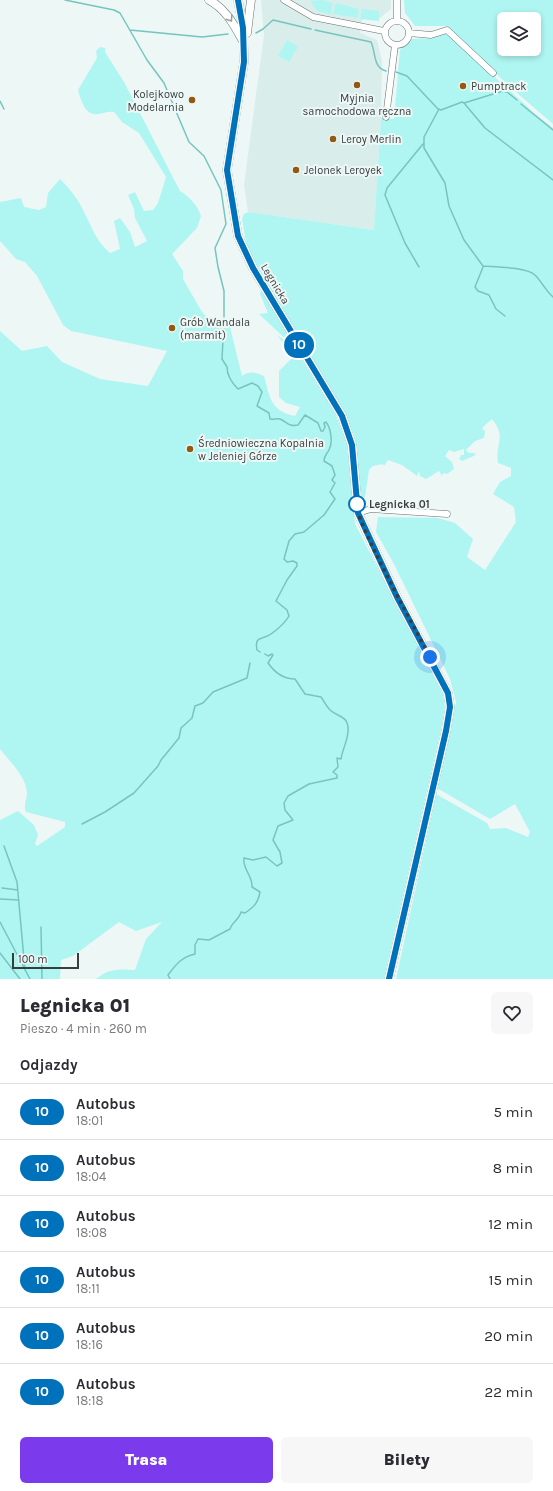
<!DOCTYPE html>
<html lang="pl">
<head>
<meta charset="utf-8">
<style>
  :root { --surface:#fff; --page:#f7f7f7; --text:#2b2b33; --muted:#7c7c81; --line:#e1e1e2; --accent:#7c3aed }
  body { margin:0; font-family:Karla,sans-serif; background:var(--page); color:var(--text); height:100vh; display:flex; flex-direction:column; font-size:15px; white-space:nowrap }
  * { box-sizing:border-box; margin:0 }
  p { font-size:13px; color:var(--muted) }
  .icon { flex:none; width:22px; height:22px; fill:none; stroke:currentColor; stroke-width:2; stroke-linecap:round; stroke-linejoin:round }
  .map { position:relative; height:979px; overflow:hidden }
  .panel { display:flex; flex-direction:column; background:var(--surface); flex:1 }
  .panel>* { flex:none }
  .badge { padding:0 8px; border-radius:13px; font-size:14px; line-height:26px }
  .fabs { position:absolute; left:497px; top:12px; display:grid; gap:8px }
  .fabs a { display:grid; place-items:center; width:44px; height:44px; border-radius:6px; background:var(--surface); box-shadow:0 2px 6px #0003; font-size:20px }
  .scale { position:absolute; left:12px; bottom:10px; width:67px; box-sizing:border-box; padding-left:4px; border:2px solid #393e3d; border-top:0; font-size:11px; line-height:14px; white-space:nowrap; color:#393e3d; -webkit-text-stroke:3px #ecf7f6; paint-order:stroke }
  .you { position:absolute; width:20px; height:20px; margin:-10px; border:3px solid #fff; border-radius:50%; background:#1a73e8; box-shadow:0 0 0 6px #1a73e833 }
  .map>.badge { position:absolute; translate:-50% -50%; box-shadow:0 0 0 2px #fff }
  h2 { padding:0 20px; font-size:15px; line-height:36px }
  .round { display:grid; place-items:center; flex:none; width:42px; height:42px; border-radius:6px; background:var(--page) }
  .head { display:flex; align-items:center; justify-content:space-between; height:68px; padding:0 20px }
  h1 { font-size:19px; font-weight:800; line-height:30px }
  .action { display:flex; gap:8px; margin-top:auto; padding:8px 20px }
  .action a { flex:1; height:46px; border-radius:6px; background:var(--accent); color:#fff; font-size:16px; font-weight:800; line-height:46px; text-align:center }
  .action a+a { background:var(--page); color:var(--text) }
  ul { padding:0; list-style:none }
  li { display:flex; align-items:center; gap:12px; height:56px; padding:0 20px; border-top:1px solid var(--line) }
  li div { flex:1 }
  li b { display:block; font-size:15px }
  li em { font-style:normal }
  li .badge { min-width:44px; font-weight:700; text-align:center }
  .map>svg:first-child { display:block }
  .built { fill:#d9edeb }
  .green { fill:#aff6f2; fill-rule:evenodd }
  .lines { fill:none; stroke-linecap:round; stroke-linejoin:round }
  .stream { stroke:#77c4bf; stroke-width:1.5 }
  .minor-casing { stroke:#66706f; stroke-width:7 }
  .major-casing { stroke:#66706f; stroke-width:9 }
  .minor { stroke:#fff; stroke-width:6 }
  .major { stroke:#fff; stroke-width:8 }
  .oneway { stroke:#9c9e9e }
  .line-casing { stroke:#fff; stroke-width:9 }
  .line { stroke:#0072bc; stroke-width:6 }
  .walk { stroke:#393e3d; stroke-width:4; stroke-dasharray:0 7.2 }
  .poi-dot { fill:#915a10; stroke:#ecf7f6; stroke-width:1.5 }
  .stop-dot { fill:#fff; stroke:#0072bc; stroke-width:2 }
  .labels { text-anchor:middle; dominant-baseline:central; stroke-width:4; stroke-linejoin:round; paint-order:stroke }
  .poi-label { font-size:11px; fill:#393e3d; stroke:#ecf7f6; text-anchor:start }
  .street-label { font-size:11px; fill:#393e3d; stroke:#ecf7f6 }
  .stop-label { font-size:11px; font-weight:bold; fill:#393e3d; stroke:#ecf7f6; text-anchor:start }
</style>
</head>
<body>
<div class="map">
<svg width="553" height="979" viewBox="0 0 553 979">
  <rect width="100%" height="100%" fill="#ecf7f6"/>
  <path class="built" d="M261,0H391V9L380,18L363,15L360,33L377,40L382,61L381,118L374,230L248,212L244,185L264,35Z"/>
  <path class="green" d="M322,0L333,3L331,14L317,11L311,1Z
    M404,0H553V124L509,86L447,26H415L405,13ZM504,19H534V49H504Z
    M336,3L359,9L358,18L333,14Z
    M362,9L379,11V21L360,19Z
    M447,33L534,113L553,128V979H396L436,794L487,823L490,829L506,828L528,837L530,832L515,804L490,819L437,788L456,702L450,679L394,564L376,532L378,517L438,518L455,523L473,539L467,557L485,570L516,522L514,507L493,494L500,482L511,476V468L498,463C495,442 507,438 492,419L482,428L485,431L484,438L475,441L466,450L469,453H474L476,455L462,461L459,459L461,455H464V449L454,452L449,450L445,456L452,462L454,469L447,474L443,473L442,476L439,471L426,479L420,476L419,471L417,476L402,465L388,460L384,466L383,464L373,466L369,470L365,497H359L357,488L358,460L354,435L340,406L247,249L242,219L244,214L248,212L374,230L381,118L394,119L400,50L411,39L432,38Z
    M287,40L298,47L289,62L278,56Z
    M100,47L105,48V52L124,82L180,191C190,197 197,205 201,216L197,228L172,254L183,271V279L202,312L209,319L222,326L229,323L242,376C250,370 256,373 264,376C270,397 270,411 295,416L300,407L286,403L279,397V371L296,354L287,348L277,335L289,344V342L259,314L268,313L260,294L262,290L296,345L294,349L298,353L335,413L347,444L355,524L443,694L445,707L441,730L384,979H96C109,968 120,969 135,970L146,939L162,922L136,931L119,922L73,956L61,960L60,979H0V820L18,811L34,825L38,835L35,844L37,846L65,827V822L26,812C23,805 27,800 27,793C26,776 10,762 0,749V331L22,351L47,346L62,362L100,379L148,386L167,351L71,331L63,325L37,276L25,262L16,259L0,241V202L21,198L24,207L39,210L46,207L48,193L60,179C71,190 79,200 85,214C93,229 96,241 110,253L120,249L114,221L120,218L130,232L135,247L147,241L135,218L134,209L128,195L135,192L144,211L153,210L158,203L166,177L139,133L122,122L114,112C107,111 100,115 94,114C84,113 80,97 78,90L97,58L96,51Z"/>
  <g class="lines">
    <path class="stream" d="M65,0L114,10L120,13L147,60L164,83L189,142L204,156L221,190L226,224L215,248L218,267L224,291V317
      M130,30L202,37L228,34
      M315,30L371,42C376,53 373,68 386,71
      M256,33L263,29L273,20L311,29
      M396,72L407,76L438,109L441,110L462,102L464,103L485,128L553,180
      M0,101L4,109
      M464,103L503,91L507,92L517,100
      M521,104L553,130
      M439,109L424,137V148L445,183L449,206L464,240L483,266C496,267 526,267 535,275C542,282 545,290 553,297
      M419,267L405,243L385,195L387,188L423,144
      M483,267L475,287L478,291L489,295L496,309L505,316
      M224,320L222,359L227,367C227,375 232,383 238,389L252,383L258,386L262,392L257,406L269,413L270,419C273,420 277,418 280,419C287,422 288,427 298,425L305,415L318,423L321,431H323L325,427L324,423L326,422C331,428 333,443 329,450C327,454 324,455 324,461L332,466L335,475L332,480L335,483L330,492L335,499L324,515L304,532L295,534L289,541L284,559L287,562L293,561L297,563V566L287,580L276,601L287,610L289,616C285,623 278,629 271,634C263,640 254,635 257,650L260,652
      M82,824L105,812L134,793L158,766L161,760L179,738L181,728L192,718L195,706L203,703L213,692L247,678L250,663
      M4,846L17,882L25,970
      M2,888L18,890
      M0,899L19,900
      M0,922L30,979
      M41,927L42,979
      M0,953L20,979
      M170,979L168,975C176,964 182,957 195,954V945L198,939L209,940L230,929C232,922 239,920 241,912L245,913C254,907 258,903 260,892L252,887C253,876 242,869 244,858L253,860L266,857L277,866L282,863L280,852L273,840L278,826L293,820L285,810L284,803L288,796L309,784L337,778V775L333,772L338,767L337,758L341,759C342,751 347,742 348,732C349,715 339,718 330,710C326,706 324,701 321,697L305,694L295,679C283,679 275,673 268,663L273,655L272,654L268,656L265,654"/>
    <defs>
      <path id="minor" d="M284,0L313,17L384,31
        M397,20V0
        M385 33a12 12 0 1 1 24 0a12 12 0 1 1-24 0Z
        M409,33L431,35L447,30L493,73
        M386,117L395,45
        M358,513L371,509L447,514"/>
      <path id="major" d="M209,0C226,9 234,25 243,41
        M238,0L243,27L244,62L227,170L238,236L253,268L342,416L352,445L358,513L397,597L448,693L450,707L446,731L389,979
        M247,33L251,0"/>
    </defs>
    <use href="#minor" class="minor-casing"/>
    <use href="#major" class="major-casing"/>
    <use href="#minor" class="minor"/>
    <use href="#major" class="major"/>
  </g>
  <defs><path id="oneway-chevron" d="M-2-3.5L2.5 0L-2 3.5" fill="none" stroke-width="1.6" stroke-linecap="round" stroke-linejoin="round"/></defs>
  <use class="oneway" href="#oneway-chevron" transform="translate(230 19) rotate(56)"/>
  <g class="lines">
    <defs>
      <path id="line" d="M238,0L243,28L244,62L227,170L238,236L253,268L342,416L352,445L358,513L397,597L448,693L450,707L446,731L389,979"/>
    </defs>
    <use href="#line" class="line-casing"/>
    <use href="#line" class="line"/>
    <path class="walk" d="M357,504C352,515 419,636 430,657"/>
  </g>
  <g class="poi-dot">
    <circle cx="357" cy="85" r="4"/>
    <circle cx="463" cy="86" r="4"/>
    <circle cx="192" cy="100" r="4"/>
    <circle cx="333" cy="139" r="4"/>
    <circle cx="296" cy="170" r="4"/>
    <circle cx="172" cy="328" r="4"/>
    <circle cx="190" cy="449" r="4"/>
  </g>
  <circle class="stop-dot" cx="357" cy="504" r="8"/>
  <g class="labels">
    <g class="poi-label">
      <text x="471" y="86">Pumptrack</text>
      <text x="184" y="94" text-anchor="end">Kolejkowo<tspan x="184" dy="13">Modelarnia</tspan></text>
      <text x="357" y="98" text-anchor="middle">Myjnia<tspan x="357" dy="13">samochodowa ręczna</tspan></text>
      <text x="341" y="139">Leroy Merlin</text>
      <text x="304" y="170">Jelonek Leroyek</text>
      <text x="180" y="322">Grób Wandala<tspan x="180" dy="13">(marmit)</tspan></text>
      <text x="198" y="443">Średniowieczna Kopalnia<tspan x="198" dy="13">w Jeleniej Górze</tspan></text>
    </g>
    <g class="street-label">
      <text transform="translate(275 284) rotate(59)">Legnicka</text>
    </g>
    <g class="stop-label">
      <text x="369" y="504">Legnicka 01</text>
    </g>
  </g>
</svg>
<div class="fabs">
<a><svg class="icon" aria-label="layers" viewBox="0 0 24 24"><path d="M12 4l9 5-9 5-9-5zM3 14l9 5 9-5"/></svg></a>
</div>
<div class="scale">100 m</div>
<div class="you" style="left:430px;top:657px"></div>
<b class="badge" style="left:299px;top:345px;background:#0072bc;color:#fff">10</b>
</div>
<section class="panel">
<div class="head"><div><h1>Legnicka 01</h1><p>Pieszo · 4 min · 260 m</p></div><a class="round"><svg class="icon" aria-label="heart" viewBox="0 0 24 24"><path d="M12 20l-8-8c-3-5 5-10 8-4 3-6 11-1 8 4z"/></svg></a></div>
<h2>Odjazdy</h2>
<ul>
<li><span class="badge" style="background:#0072bc;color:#fff">10</span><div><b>Autobus</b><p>18:01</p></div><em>5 min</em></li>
<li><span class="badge" style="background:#0072bc;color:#fff">10</span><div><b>Autobus</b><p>18:04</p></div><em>8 min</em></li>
<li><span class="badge" style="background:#0072bc;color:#fff">10</span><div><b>Autobus</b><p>18:08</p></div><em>12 min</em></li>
<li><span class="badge" style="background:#0072bc;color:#fff">10</span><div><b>Autobus</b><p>18:11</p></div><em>15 min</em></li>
<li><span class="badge" style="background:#0072bc;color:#fff">10</span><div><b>Autobus</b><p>18:16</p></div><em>20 min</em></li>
<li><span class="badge" style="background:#0072bc;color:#fff">10</span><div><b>Autobus</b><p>18:18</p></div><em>22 min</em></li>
</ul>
<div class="action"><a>Trasa</a><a>Bilety</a></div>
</section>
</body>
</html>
